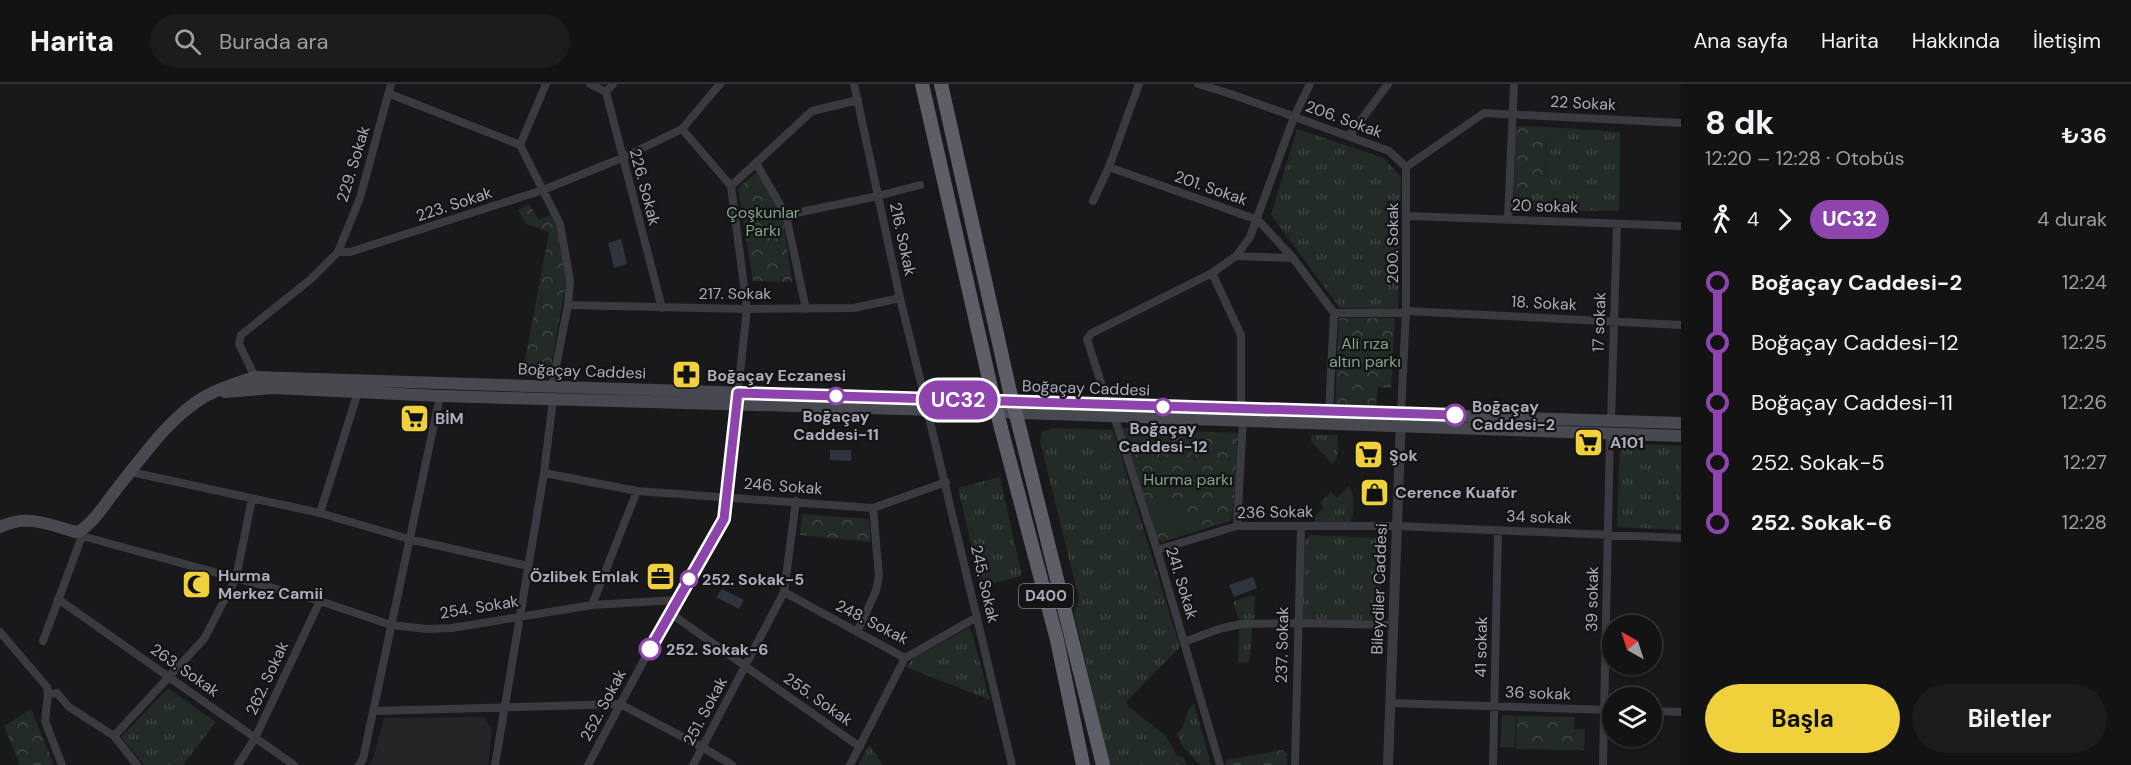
<!DOCTYPE html>
<html lang="tr">
<head>
<meta charset="utf-8">
<style>
  :root { --surface:#131314; --page:#1c1c1d; --text:#f1f3f6; --muted:#9d9ea0; --line:#323234; --accent:#f0d13b }
  body { margin:0; font-family:"DM Sans",sans-serif; background:var(--page); color:var(--text); height:100vh; display:flex; flex-direction:column; font-size:22px; white-space:nowrap }
  * { box-sizing:border-box; margin:0 }
  p { font-size:20px; color:var(--muted) }
  .icon { flex:none; width:33px; height:33px; fill:none; stroke:currentColor; stroke-width:2; stroke-linecap:round; stroke-linejoin:round }
  .map { position:relative; flex:1; overflow:hidden }
  .drawer { display:flex; flex-direction:column; background:var(--surface); width:450px }
  .drawer>* { flex:none }
  .badge { padding:0 12px; border-radius:20px; font-size:21px; line-height:39px }
  .needle { width:39px; rotate:321deg }
  .fabs { position:absolute; left:1602px; top:531px; display:grid; gap:12px }
  .fabs a { display:grid; place-items:center; width:60px; height:60px; border-radius:50%; background:var(--surface); box-shadow:0 2px 4px #0004,0 0 0 2px var(--line); font-size:30px }
  .map>.badge { position:absolute; translate:-50% -50%; box-shadow:0 0 0 3px #fff }
  .legs { display:flex; align-items:center; gap:9px; height:66px; padding:0 24px; font-size:20px }
  .legs p { margin-inline-start:auto }
  .head { display:flex; align-items:center; justify-content:space-between; height:102px; padding:0 24px }
  h1 { font-size:33px; font-weight:700; line-height:45px }
  .cta { display:flex; gap:12px; margin-top:auto; padding:12px 24px }
  .cta a { flex:1; height:69px; border-radius:36px; background:var(--accent); color:#111; font-size:24px; font-weight:700; line-height:69px; text-align:center }
  .cta a+a { background:var(--page); color:var(--text) }
  ul { padding:0 24px; list-style:none }
  li { display:flex; align-items:center; gap:21px; height:60px; font-size:22px }
  li i { display:grid; place-items:center; width:9px; height:100%; margin:0 8px; background:currentColor }
  li i::after { content:''; width:15px; height:15px; margin:-8px; border:4px solid; border-radius:50%; background:var(--surface) }
  li p { margin-inline-start:auto }
  li:first-child i { background:linear-gradient(#0000 50%,currentColor 0) }
  li:last-child i { background:linear-gradient(currentColor 50%,#0000 0) }
  header { display:flex; align-items:center; gap:36px; box-sizing:border-box; height:84px; padding:0 30px; background:var(--surface); border-bottom:2px solid var(--line) }
  header strong { font-size:28px }
  nav { display:flex; gap:33px; margin-inline-start:auto; font-size:21px }
  .search { width:420px; height:54px; background:var(--page); display:flex; align-items:center; gap:15px; box-sizing:border-box; padding:0 21px; border-radius:33px; color:var(--muted); font-size:22px }
  main { display:flex; flex:1; min-height:0 }
  .map>svg:first-child { display:block }
  .built { fill:#252528 }
  .grass { fill:url(#grass-tufts) }
  .forest { fill:url(#forest-crowns) }
  .garden { fill:#222b25 }
  .water { fill:#2e353f }
  .lines { fill:none; stroke-linecap:round; stroke-linejoin:round }
  .minor { stroke:#3a3a40; stroke-width:8 }
  .tertiary { stroke:#3a3a40; stroke-width:10 }
  .secondary { stroke:#484850; stroke-width:12 }
  .trunk { stroke:#5e5e68; stroke-width:14 }
  .trunk-bridge { stroke:#5e5e68; stroke-width:14 }
  .line-1-casing { stroke:#fff; stroke-width:14 }
  .line-1 { stroke:#8e44ad; stroke-width:9 }
  .stop-1-dot { fill:#fff; stroke:#8e44ad; stroke-width:3 }
  .labels { text-anchor:middle; dominant-baseline:central; stroke-width:4.5; stroke-linejoin:round; paint-order:stroke }
  .shield { fill:#141316; stroke:#7e7f89; stroke-width:1.5 }
  .shield-label { font-size:15px; font-weight:bold; fill:#abadba }
  .street-label { font-size:16px; fill:#abadba; stroke:#141316 }
  .park-label { font-size:16px; fill:#82a58a; stroke:#141316 }
  .poi-label { font-size:16px; font-weight:bold; fill:#abadba; stroke:#141316; text-anchor:start }
  .stop-label { font-size:16px; font-weight:bold; fill:#abadba; stroke:#141316; text-anchor:start }
</style>
</head>
<body>
<header>
<strong>Harita</strong>
<div class="search"><svg class="icon" aria-label="search" viewBox="0 0 24 24"><circle cx="10" cy="10" r="6"/><path d="M15 15l6 6"/></svg>Burada ara</div>
<nav><a>Ana sayfa</a><a>Harita</a><a>Hakkında</a><a>İletişim</a></nav>
</header>
<main>
<div class="map">
<svg width="1681" height="681" viewBox="0 0 1681 681">
  <defs>
    <pattern id="grass-tufts" width="24" height="20" patternUnits="userSpaceOnUse" patternTransform="scale(1.5)"><rect width="24" height="20" fill="#222b25"/><path d="M3 7l-1-3M5 7V3M7 7l1-3M15 17l-1-3M17 17v-4M19 17l1-3" fill="none" stroke="#3f4743"/></pattern>
    <pattern id="forest-crowns" width="20" height="18" patternUnits="userSpaceOnUse" patternTransform="scale(1.5)"><rect width="20" height="18" fill="#222b25"/><path d="M2 6a3 3 0 1 1 6 0M12 15a3 3 0 1 1 6 0" fill="none" stroke="#3f4743"/></pattern>
  </defs>
  <rect width="100%" height="100%" fill="#19191b"/>
  <path class="built" d="M484,633L492,646L488,681H368L374,672L384,634Z"/>
  <path class="grass" d="M1547,43L1620,48L1619,127L1528,126V109H1546Z
    M1297,45L1384,74L1401,93L1398,225L1340,224L1271,131Z
    M1052,344L1113,346L1180,563L1126,618L1128,622L1166,652L1177,672L1183,673L1188,681H1109L1074,529L1079,515L1040,357L1042,348Z
    M1311,351H1338L1337,375L1332,380L1311,357Z
    M1620,359L1681,362V446L1617,443Z
    M1000,393L1022,492L981,502L958,404Z
    M1349,402C1355,411 1355,429 1350,438H1315V432L1323,424L1320,419L1331,408L1337,414Z
    M1311,451L1382,454L1380,537L1301,536L1305,455Z
    M1249,512H1255L1254,535L1239,536L1233,518Z
    M1243,543H1252L1250,575L1247,579H1239L1238,577L1239,545Z
    M969,544L972,549L990,616L906,583L914,573Z
    M168,604L216,638L183,681H144L121,653Z
    M1194,619L1211,681H1200L1183,663L1177,650C1187,642 1184,627 1194,619Z
    M869,661L883,681H858Z"/>
  <path class="forest" d="M1516,42L1547,43L1546,109H1528V126H1513Z
    M757,88L782,130L792,198L753,197L738,104Z
    M529,120L539,136L550,131L556,142L566,198L549,294L522,292L549,148L526,140L518,126Z
    M1339,234H1395L1391,304L1378,303L1376,321L1335,320Z
    M1121,344L1238,349L1233,432L1230,437L1162,458L1157,454Z
    M802,430L869,435L871,458L800,451Z
    M31,625L54,681H20L4,642Z
    M1517,632L1575,633L1574,645H1585L1584,666L1516,665Z
    M1283,666L1287,670V681H1226L1225,679L1227,676Z"/>
  <path class="garden" d="M1166,411L1187,437L1173,449L1152,423Z
    M1502,631L1516,632L1515,664L1500,663Z"/>
  <path class="water" d="M621,155L627,180L614,184L608,159Z
    M830,366H851V377L830,376Z
    M1253,493L1257,504L1234,513L1229,501Z
    M722,505L744,516L739,525L716,513Z"/>
  <g class="lines">
    <path class="minor" d="M590,0L606,8L662,224
      M854,0L900,214L925,315
      M1198,0L1231,10L1389,67L1406,83
      M606,8L613,0
      M390,10L520,61L560,140L570,197L568,221L552,303
      M1349,52L1388,0
      M520,61L546,0
      M756,79L786,131L806,225
      M1109,83L1258,136L1293,174L1334,229
      M731,102L812,27L858,16
      M1093,117L1109,83L1139,0
      M786,131L878,112L920,101
      M1408,132L1681,142
      M1508,135L1514,0
      M338,168L360,114L391,0
      M1236,172L1293,174
      M568,221L747,225L854,224L900,214
      M1406,227L1681,241
      M1334,229H1406
      M255,293L239,260L241,251L311,195L338,168H350L543,106L622,74L682,45L720,0
      M1108,321L1087,255L1092,249L1212,189
      M927,325L1012,681
      M1241,325V251L1212,189L1236,172L1250,153L1294,33L1310,0
      M1329,328L1334,229
      M1401,329L1406,227V83L1484,29L1681,39
      M1114,332L1157,466L1220,681
      M1611,337L1617,140
      M131,388L320,429L409,455L528,482
      M544,389L637,407L873,424L946,398
      M320,429L358,308
      M1237,442L1243,336
      M82,452L320,517L391,541L427,545L452,544L592,521L676,516
      M1157,466L1237,442H1397L1681,454
      M784,508L905,574L977,533
      M58,515L294,681
      M592,521L637,407
      M670,529L860,663
      M0,548L47,603L48,610L45,637L62,681
      M857,548L876,507L879,492L873,424
      M43,557L82,452
      M1184,558L1219,545L1241,540L1297,539L1393,541
      M48,610L57,609L69,623L114,652L137,681
      M1390,619L1612,626
      M375,627L620,620L702,663L732,681
      M1652,627L1681,628
      M114,652L204,555L236,494L252,415
      M238,681L255,654L320,517
      M359,681L363,675L440,312
      M495,681L544,389L553,315
      M588,681L676,516L724,435L747,225L731,102L682,45
      M693,681L784,508L796,417
      M850,681L905,574
      M1295,681L1301,442
      M1493,681L1498,446
      M1603,681L1610,349"/>
    <path class="tertiary" d="M1388,681L1401,334"/>
    <path class="secondary" d="M225,308L273,304L440,312L936,326L1681,352
      M0,443C26,430 49,440 75,448L80,447C96,436 107,417 119,402C144,371 169,334 204,313C220,304 238,298 255,293L1681,339"/>
    <path class="trunk" d="M922,0L992,308
      M941,0L1010,308
      M1001,344L1057,556L1083,681
      M1020,346L1103,681"/>
    <path class="trunk-bridge" d="M992,308L1001,344
      M1010,308L1020,346"/>
  </g>
  <g class="lines">
    <defs>
      <path id="line-1" d="M650,565L724,435L738,309L1455,331"/>
    </defs>
    <use href="#line-1" class="line-1-casing"/>
    <use href="#line-1" class="line-1"/>
  </g>
  <defs>
    <symbol id="pharmacy-square" viewBox="-11 -11 22 22"><rect x="-9" y="-9" width="18" height="18" rx="4" fill="#f0d13b" stroke="#141316"/><path d="M-2-6h4v4h4v4h-4v4h-4v-4h-4v-4h4Z" fill="#111"/></symbol>
    <symbol id="supermarket-square" viewBox="-11 -11 22 22"><rect x="-9" y="-9" width="18" height="18" rx="4" fill="#f0d13b" stroke="#141316"/><path d="M-6-5.5h2.5l.6 2H6L4.5 2H-2.5L-4.4-4H-6ZM-1.5 3.2a1.3 1.3 0 1 0 .1 0ZM3 3.2a1.3 1.3 0 1 0 .1 0Z" fill="#111"/></symbol>
    <symbol id="shop-square" viewBox="-11 -11 22 22"><rect x="-9" y="-9" width="18" height="18" rx="4" fill="#f0d13b" stroke="#141316"/><path d="M-5-2.5h2.3a2.7 3.5 0 0 1 5.4 0H5L5.5 6h-11ZM-1.5-2.5h3a1.5 2.3 0 0 0-3 0Z" fill="#111"/></symbol>
    <symbol id="office-square" viewBox="-11 -11 22 22"><rect x="-9" y="-9" width="18" height="18" rx="4" fill="#f0d13b" stroke="#141316"/><path d="M-6-3h4V-5.5h4V-3h4V5H-6ZM-1-4.5V-3h2v-1.5ZM-6 0V1H6V0Z" fill="#111"/></symbol>
    <symbol id="mosque-square" viewBox="-11 -11 22 22"><rect x="-9" y="-9" width="18" height="18" rx="4" fill="#f0d13b" stroke="#141316"/><path d="M3.5-4.9A6 6 0 1 0 3.5 4.9A5 5 0 1 1 3.5-4.9Z" fill="#111"/></symbol>
  </defs>
  <g fill-rule="evenodd">
    <use href="#pharmacy-square" x="670" y="274" width="33" height="33"/>
    <use href="#supermarket-square" x="398" y="318" width="33" height="33"/>
    <use href="#supermarket-square" x="1572" y="342" width="33" height="33"/>
    <use href="#supermarket-square" x="1352" y="354" width="33" height="33"/>
    <use href="#shop-square" x="1358" y="392" width="33" height="33"/>
    <use href="#office-square" x="644" y="476" width="33" height="33"/>
    <use href="#mosque-square" x="180" y="484" width="33" height="33"/>
  </g>
  <g class="stop-1-dot">
    <circle cx="836" cy="312" r="8"/>
    <circle cx="1163" cy="323" r="8"/>
    <circle cx="1455" cy="331" r="10"/>
    <circle cx="689" cy="495" r="8"/>
    <circle cx="650" cy="565" r="10"/>
  </g>
  <g class="labels">
    <rect class="shield" x="1019" y="500" width="54" height="24" rx="4.5"/>
    <g class="shield-label">
      <text x="1046" y="512">D400</text>
    </g>
    <g class="street-label">
      <text transform="translate(1583 19) rotate(3)">22 Sokak</text>
      <text transform="translate(1344 35) rotate(20)">206. Sokak</text>
      <text transform="translate(353 80) rotate(-73)">229. Sokak</text>
      <text transform="translate(645 103) rotate(75)">226. Sokak</text>
      <text transform="translate(1211 104) rotate(19)">201. Sokak</text>
      <text transform="translate(454 120) rotate(-18)">223. Sokak</text>
      <text transform="translate(1545 122) rotate(2)">20 sokak</text>
      <text transform="translate(903 155) rotate(78)">216. Sokak</text>
      <text transform="translate(1392 159) rotate(-90)">200. Sokak</text>
      <text x="735" y="209">217. Sokak</text>
      <text transform="translate(1544 219) rotate(3)">18. Sokak</text>
      <text transform="translate(1599 238) rotate(-88)">17 sokak</text>
      <text transform="translate(582 287) rotate(2)">Boğaçay Caddesi</text>
      <text transform="translate(1086 304) rotate(2)">Boğaçay Caddesi</text>
      <text transform="translate(783 402) rotate(4)">246. Sokak</text>
      <text transform="translate(1275 428) rotate(-1)">236 Sokak</text>
      <text transform="translate(1539 433) rotate(2)">34 sokak</text>
      <text transform="translate(1182 499) rotate(73)">241. Sokak</text>
      <text transform="translate(985 500) rotate(77)">245. Sokak</text>
      <text transform="translate(1379 505) rotate(-88)">Bileydiler Caddesi</text>
      <text transform="translate(1592 515) rotate(-89)">39 sokak</text>
      <text transform="translate(479 523) rotate(-9)">254. Sokak</text>
      <text transform="translate(872 538) rotate(27)">248. Sokak</text>
      <text transform="translate(1282 561) rotate(-89)">237. Sokak</text>
      <text transform="translate(1481 563) rotate(-89)">41 sokak</text>
      <text transform="translate(185 586) rotate(35)">263. Sokak</text>
      <text transform="translate(267 594) rotate(-65)">262. Sokak</text>
      <text transform="translate(1538 609) rotate(2)">36 sokak</text>
      <text transform="translate(818 615) rotate(35)">255. Sokak</text>
      <text transform="translate(603 621) rotate(-62)">252. Sokak</text>
      <text transform="translate(705 627) rotate(-62)">251. Sokak</text>
    </g>
    <g class="park-label">
      <text x="763" y="128">Çoşkunlar<tspan x="763" dy="18">Parkı</tspan></text>
      <text x="1365" y="259">Ali rıza<tspan x="1365" dy="18">altın parkı</tspan></text>
      <text x="1188" y="395">Hurma parkı</text>
    </g>
    <g class="poi-label">
      <text x="707" y="291">Boğaçay Eczanesi</text>
      <text x="435" y="334">BİM</text>
      <text x="1610" y="358">A101</text>
      <text x="1389" y="371">Şok</text>
      <text x="1395" y="408">Cerence Kuaför</text>
      <text x="218" y="491">Hurma<tspan x="218" dy="18">Merkez Camii</tspan></text>
      <text x="639" y="492" text-anchor="end">Özlibek Emlak</text>
    </g>
    <g class="stop-label">
      <text x="1472" y="322">Boğaçay<tspan x="1472" dy="18">Caddesi-2</tspan></text>
      <text x="836" y="332" text-anchor="middle">Boğaçay<tspan x="836" dy="18">Caddesi-11</tspan></text>
      <text x="1163" y="344" text-anchor="middle">Boğaçay<tspan x="1163" dy="18">Caddesi-12</tspan></text>
      <text x="702" y="495">252. Sokak-5</text>
      <text x="666" y="565">252. Sokak-6</text>
    </g>
  </g>
</svg>
<div class="fabs">
<a><svg class="needle" viewBox="-14 -14 28 28"><path d="M0-13l5 13h-10z" fill="#e53935"/><path d="M0 13l5-13h-10z" fill="#9d9ea0"/></svg></a>
<a><svg class="icon" aria-label="layers" viewBox="0 0 24 24"><path d="M12 4l9 5-9 5-9-5zM3 14l9 5 9-5"/></svg></a>
</div>
<b class="badge" style="left:958px;top:316px;background:#8e44ad;color:#fff">UC32</b>
</div>
<section class="drawer">
<div class="head"><div><h1>8 dk</h1><p>12:20 – 12:28 · Otobüs</p></div><b>₺36</b></div>
<div class="legs"><svg class="icon" aria-label="walk" viewBox="0 0 24 24"><circle cx="13" cy="4" r="2"/><path d="M13 8l-2 6 4 7M11 14l-3 7M7 12l3-4h3l4 4"/></svg>4<svg class="icon" aria-label="forward" viewBox="0 0 24 24"><path d="M9 5l7 7-7 7"/></svg><b class="badge" style="background:#8e44ad;color:#fff">UC32</b><p>4 durak</p></div>
<ul>
<li><i style="color:#8e44ad"></i><b>Boğaçay Caddesi-2</b><p>12:24</p></li>
<li><i style="color:#8e44ad"></i><span>Boğaçay Caddesi-12</span><p>12:25</p></li>
<li><i style="color:#8e44ad"></i><span>Boğaçay Caddesi-11</span><p>12:26</p></li>
<li><i style="color:#8e44ad"></i><span>252. Sokak-5</span><p>12:27</p></li>
<li><i style="color:#8e44ad"></i><b>252. Sokak-6</b><p>12:28</p></li>
</ul>
<div class="cta"><a>Başla</a><a>Biletler</a></div>
</section>
</main>
</body>
</html>
